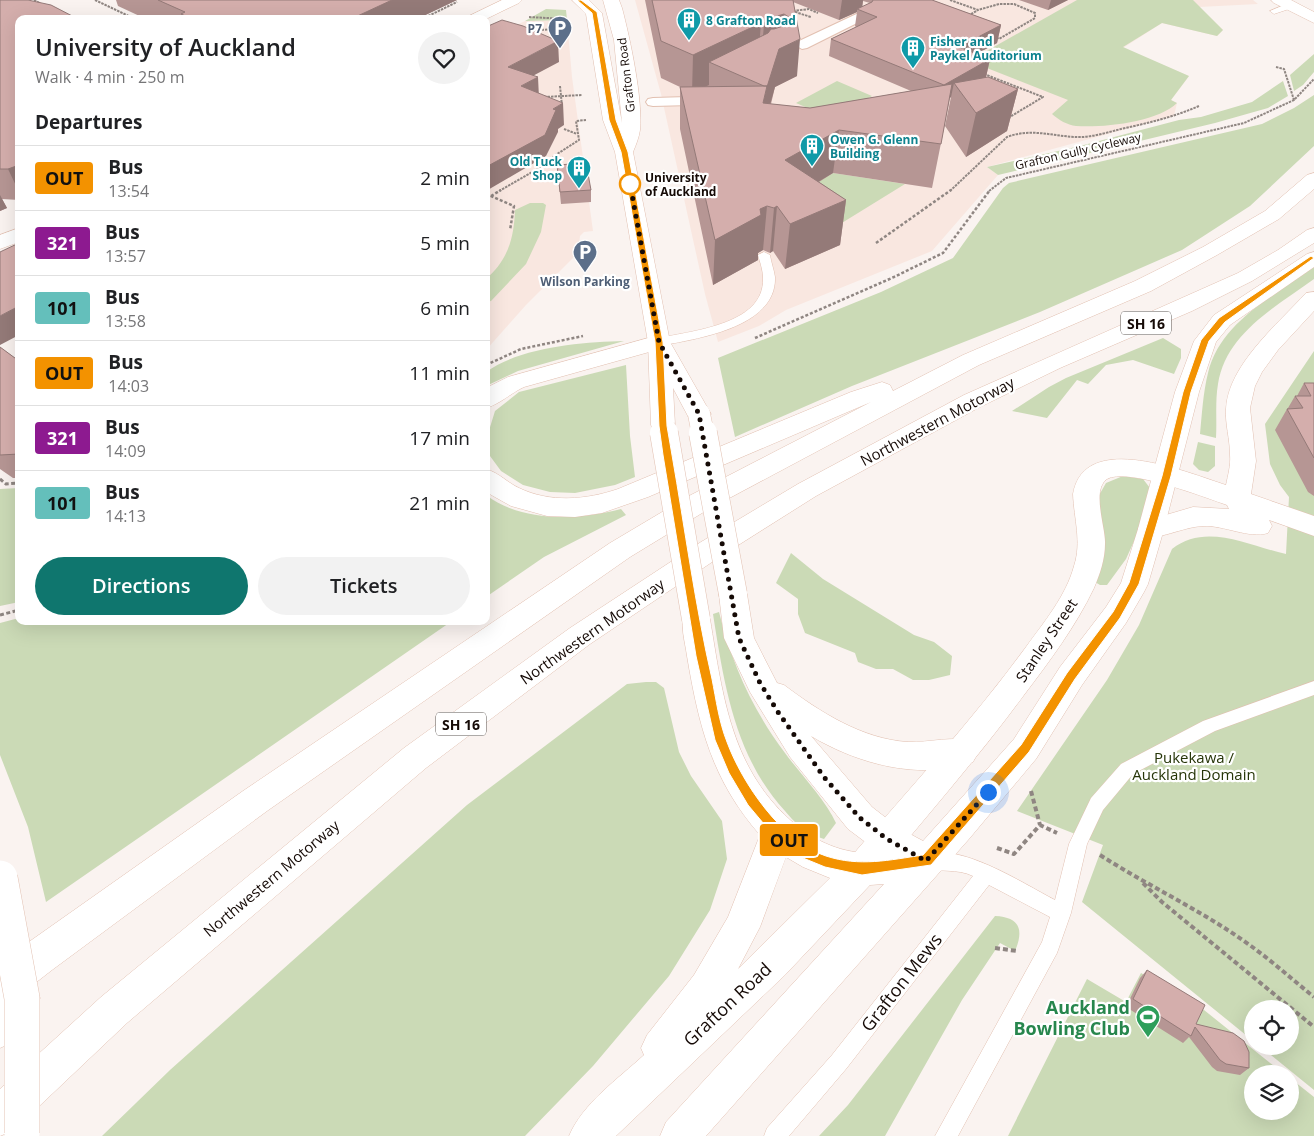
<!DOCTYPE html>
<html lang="en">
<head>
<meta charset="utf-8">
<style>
  :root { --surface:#fff; --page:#f2f2f2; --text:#202124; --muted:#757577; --line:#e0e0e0; --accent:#0f766e }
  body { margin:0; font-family:"Open Sans",sans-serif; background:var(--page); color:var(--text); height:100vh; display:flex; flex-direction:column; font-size:19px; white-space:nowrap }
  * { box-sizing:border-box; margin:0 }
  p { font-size:16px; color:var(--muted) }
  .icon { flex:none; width:28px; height:28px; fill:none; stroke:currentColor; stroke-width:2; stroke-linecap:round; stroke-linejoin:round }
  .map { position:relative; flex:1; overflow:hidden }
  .panel { position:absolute; left:15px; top:15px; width:475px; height:610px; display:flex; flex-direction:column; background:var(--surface); border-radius:10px; box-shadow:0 5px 20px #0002 }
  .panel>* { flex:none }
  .badge { padding:0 10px; border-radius:4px; font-size:18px; line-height:32px }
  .fabs { position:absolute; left:1244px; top:1000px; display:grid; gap:10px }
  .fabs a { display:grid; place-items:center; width:55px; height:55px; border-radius:50%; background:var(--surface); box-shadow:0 5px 20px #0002; font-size:25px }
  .you { position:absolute; width:25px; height:25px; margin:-12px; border:4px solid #fff; border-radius:50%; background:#1a73e8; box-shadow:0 0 0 8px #1a73e833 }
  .map>.badge { position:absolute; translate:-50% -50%; box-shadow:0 0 0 2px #fff }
  h2 { padding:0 20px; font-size:19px; line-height:45px }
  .round { display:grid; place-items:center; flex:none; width:52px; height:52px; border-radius:26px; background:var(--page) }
  .overview { display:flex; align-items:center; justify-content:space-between; height:85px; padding:0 20px }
  h1 { font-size:24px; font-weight:600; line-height:38px }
  .primary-button { display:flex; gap:10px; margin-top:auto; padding:10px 20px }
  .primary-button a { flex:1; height:58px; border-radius:30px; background:var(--accent); color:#fff; font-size:20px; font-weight:600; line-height:58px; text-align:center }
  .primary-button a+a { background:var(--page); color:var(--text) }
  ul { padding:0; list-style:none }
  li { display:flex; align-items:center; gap:15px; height:65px; padding:0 20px; border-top:1px solid var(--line) }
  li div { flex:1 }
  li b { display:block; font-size:19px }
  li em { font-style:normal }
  li .badge { min-width:55px; font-weight:700; text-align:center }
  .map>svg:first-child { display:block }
  .built { fill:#f9e7e0 }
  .green { fill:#cbdab6 }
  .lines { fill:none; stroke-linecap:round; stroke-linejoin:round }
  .service-casing { stroke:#e2c0b1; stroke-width:1 }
  .pedestrian-casing { stroke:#e2c0b1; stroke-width:2 }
  .minor-casing { stroke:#e2c0b1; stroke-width:1 }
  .secondary-casing { stroke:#e2c0b1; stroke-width:1 }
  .trunk-casing { stroke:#e2c0b1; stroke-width:1 }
  .motorway-casing { stroke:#e2c0b1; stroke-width:1 }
  .path-far3 { stroke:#8f8682; stroke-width:2; stroke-dasharray:2.5 1; stroke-linecap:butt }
  .path-far2 { stroke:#8f8682; stroke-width:2.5; stroke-dasharray:3 2; stroke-linecap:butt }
  .path-far1 { stroke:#8f8682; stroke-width:3; stroke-dasharray:4 2.5; stroke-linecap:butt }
  .path { stroke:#8f8682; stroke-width:4; stroke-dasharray:5 3; stroke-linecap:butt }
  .service { fill:#fff; fill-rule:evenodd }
  .pedestrian { fill:#fff; fill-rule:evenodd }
  .minor { fill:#fff; fill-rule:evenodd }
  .secondary { fill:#fff; fill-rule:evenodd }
  .trunk { fill:#fff; fill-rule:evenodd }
  .motorway { fill:#fff; fill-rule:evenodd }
  .secondary-bridge-far2-casing { stroke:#e2c0b1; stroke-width:23; stroke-linecap:butt }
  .secondary-bridge-far1-casing { stroke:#e2c0b1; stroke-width:29; stroke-linecap:butt }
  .secondary-bridge-casing { stroke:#e2c0b1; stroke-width:36; stroke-linecap:butt }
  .secondary-bridge-far2 { stroke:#fff; stroke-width:22 }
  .secondary-bridge-far1 { stroke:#fff; stroke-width:28 }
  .secondary-bridge { stroke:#fff; stroke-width:35 }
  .wall { fill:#b69694; fill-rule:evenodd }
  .shaded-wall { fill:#947a78 }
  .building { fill:#d4aeac; stroke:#947a78 }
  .line { fill:#f39200; stroke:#fff }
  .walk { stroke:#150a06; stroke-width:5; stroke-dasharray:0 9 }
  .stop-dot { fill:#fff; stroke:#f39200; stroke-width:2.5 }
  .labels { text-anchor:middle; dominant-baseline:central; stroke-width:4.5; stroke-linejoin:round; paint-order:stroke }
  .far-culture-label { font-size:12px; font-weight:bold; fill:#0d838f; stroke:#fff; text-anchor:start }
  .far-service-label { font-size:12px; font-weight:bold; fill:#4e5e75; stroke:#fff; text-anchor:end }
  .far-street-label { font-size:12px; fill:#150a06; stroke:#fff }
  .far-stop-label { font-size:12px; font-weight:bold; fill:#150a06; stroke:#fff; text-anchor:start }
  .shield { fill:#fff; stroke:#5b5451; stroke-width:1 }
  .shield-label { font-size:14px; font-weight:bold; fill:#150a06 }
  .street-label { font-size:15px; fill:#150a06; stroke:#fff }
  .park-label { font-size:15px; fill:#263508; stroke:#fff }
  .near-street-label { font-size:18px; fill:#150a06; stroke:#fff }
  .near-leisure-label { font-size:18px; font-weight:bold; fill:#27864d; stroke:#fff; text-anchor:end }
</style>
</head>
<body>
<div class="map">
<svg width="1314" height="1136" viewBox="0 0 1314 1136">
  <rect width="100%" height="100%" fill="#faf3f0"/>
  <path class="built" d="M635,0H1253L1258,4L1199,7L1223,30L1217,36L1162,23L1123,48L1189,76L1171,100L1177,103L1174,116L987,167L998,175L932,251L786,310L759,326L718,342L705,294L661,94Z
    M567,20L572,77L593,231L584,232L580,236L578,253L526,305L486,350V40L525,21Z"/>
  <path class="green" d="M1077,0H1193L1223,30L1217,36L1162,23L1123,47L1189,76L1171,100L1177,103C1158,122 1103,128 1076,126C1067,125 1059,120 1052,114L1068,100L969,61Z
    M546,9L566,10L567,20L525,21Z
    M1314,54V72L1303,85L1294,91L1290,75Z
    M837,81L872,96L831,118L796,103Z
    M1283,81L1288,96L1268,108L1215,123L998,175L987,167L1080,146L1179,120L1201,117L1252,102Z
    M1314,95V146L1250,206L1182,250L1040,312L852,386L735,437L718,358L881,292L953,258L1003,188L1009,183L1262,124L1294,108Z
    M833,173L905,184L824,234L780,204Z
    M530,203H543L546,205L541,232L526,264L491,301L486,302V279C508,260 514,238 515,210Z
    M1314,267V279C1277,306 1226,333 1218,384C1215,401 1217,420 1216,438L1200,434C1202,414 1203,393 1208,373C1220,322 1275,295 1314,267Z
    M1163,338L1181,349V358L1174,374L1133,360L1106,365L1088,384L1077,380L1047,418L1012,411L1049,387L1066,378Z
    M624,341L518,371L486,386V372C521,347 582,342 624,341Z
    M1314,351V1090L1260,1046H1290V1009H1252V1040L1082,902L1103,845L1017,811L1107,680L1139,625L1172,549C1206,522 1249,546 1286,554L1289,497L1280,485L1270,464L1265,424Z
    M626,365L630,436L635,477L615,485L575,493L550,492L523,485L501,471L490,456L487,437L495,411L519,392Z
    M1198,442L1215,446V466L1208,472L1199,470L1193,464Z
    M1123,476L1143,479L1150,488L1140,528L1126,559L1107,585H1100L1095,582L1098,497L1106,483Z
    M19,488V602L0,606V489Z
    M486,495C523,523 578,520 621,509L626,515L544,557L486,597Z
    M791,553L823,579L914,635L934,642L952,656L950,675L929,680H913L893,669H876L858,662L855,653L805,633L798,614V599L776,583Z
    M719,612C732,664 752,709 785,753C801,775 825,799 836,823L824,839C804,833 798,826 785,811C735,757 724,684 713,614Z
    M19,618V621H452L46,902L28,827L0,755V623Z
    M646,682H656L664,688L679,752L691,776L722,821L727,859L710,910L669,976L593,1066L525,1136H102L170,1070L467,805L627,684Z
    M995,916C1020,917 1024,930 1015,951L1000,943L962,1000L885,1136H819L848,1105Z
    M1141,973L1194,1002L1284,1074H1252V1111H1290V1078L1314,1097V1136H1008L1087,979L1126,1002Z"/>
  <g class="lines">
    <defs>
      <path id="service" d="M1289,3L1293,6L1292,8L1274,14L1270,11Z
        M764,252L770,255C771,262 774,270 775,277C777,328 695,339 659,346L655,345L653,342L655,339C688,331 765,326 763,278C763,270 760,262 758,255Z
        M1314,681V695L1215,731L1133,774L1103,810L1087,844L1071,913L1057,953L958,1136H935L1042,942L1050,917L989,885L846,1069L789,1136H764L767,1128L832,1055L973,876C957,868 939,873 922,867L920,861L922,855C959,841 1022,883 1055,900L1069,844L1091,798L1121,764L1203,721Z"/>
      <path id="pedestrian" d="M865,10L869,11L871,14L869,17L807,48L802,49L795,45L797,42Z
        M709,87L714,88L716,91L714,94L691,105L653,106L648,105L646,102L648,99L653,98L688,97Z"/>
      <path id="minor" d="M1314,292V311L1278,350L1262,372L1255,386L1250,408L1256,461L1251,494L1314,516V536L1269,520L1272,526L1268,533C1249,539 1224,525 1203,526C1182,527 1158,541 1142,536L1138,529L1142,522L1193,507L1229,509L1227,505C1204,497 1126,467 1107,479C1091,490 1106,528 1105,544C1105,559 1100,574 1094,588C1076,626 1049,662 1024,695C977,759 924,819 874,880L862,885L850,880L845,869L850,858C909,789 972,721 1026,647C1044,622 1066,596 1074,566C1082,542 1074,519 1073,494C1084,429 1188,473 1226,485C1228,475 1231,465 1230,455C1230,439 1225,424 1226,409C1228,365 1278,324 1306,293Z"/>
      <path id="secondary" d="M502,0H522L519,3L486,19H467L469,16Z
        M572,0H589L602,13L622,123L614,40L603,0H619L622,8C630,38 643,99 640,130C639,137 636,145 633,152L670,342L711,414L708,420L699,422L690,420L673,388L675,425L672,431L663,433L654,431L651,425L648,342L615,152L603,120L586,14Z
        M1271,0H1291L1314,12V23L1274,3Z
        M19,228V242L0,249V235Z
        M1151,519L1160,522L1164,529L1148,584L1144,592L1126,623L1082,685L1036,759L969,839L706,1136H660L666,1122L884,884L870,885L785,975L616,1136H569C583,1103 618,1079 644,1055L641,1048L647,1035L694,975L728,917L760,835C712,780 699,727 687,656C685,641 679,624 686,611L696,608L706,611L710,619C723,697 731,771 796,825C821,845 848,855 880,853L848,829L790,757L750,692L724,638L719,594L723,586L733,583L743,586L747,594L754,638L777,683L784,685C820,712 862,739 908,742C930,743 953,735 973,742L978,752L973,762C920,781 858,764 811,736L872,807L899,828L923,841L1014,739L1060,667L1106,607L1121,583L1138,529L1142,522ZM786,857L803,867L830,878L738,969L760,927Z"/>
      <path id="trunk" d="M1314,252V267L1230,325L1216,342L1199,392L1164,529L1160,536L1151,539L1142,536L1138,529L1175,392L1194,341L1214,315L1307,254Z"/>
      <path id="motorway" d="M1314,173V189L1279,219L1217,255L1151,291L979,365L707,510L630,557L267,811L52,970L34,984L40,998L35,1011L13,1042L0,1048V966L26,944L243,791L610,543L689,496L871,402L648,497L602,513L575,517L547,516L511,506L486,492V469C499,473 508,483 519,488C550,503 586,500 618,489L851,392L882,382L890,385L893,391L963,355L1135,281L1203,247L1265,211L1307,175Z
        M1314,228V243L1252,281L1192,311L1060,368L980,407L816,496L721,556L590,644L426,768L127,1023L14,1130L0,1136V1089L101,997L404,748L570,628L701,542L798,484L964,395L1238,273L1278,250L1307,230Z
        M659,335L667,337L670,342L667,347L524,387C511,393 500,404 486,408V388L508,377Z"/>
    </defs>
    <use href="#service" class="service-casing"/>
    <use href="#pedestrian" class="pedestrian-casing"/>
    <use href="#minor" class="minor-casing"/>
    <use href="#secondary" class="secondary-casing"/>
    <use href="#trunk" class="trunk-casing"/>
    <use href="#motorway" class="motorway-casing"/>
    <path class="path-far3" d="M34,0L41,4
      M95,0L135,19
      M950,0L978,10L999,4H1014L1035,13V18L999,39L996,37
      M793,11L809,9L818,13
      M795,12L811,17
      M968,16L978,10
      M529,17L566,19
      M422,19L457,2
      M531,30L572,29
      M1276,67L1284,69L1294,100
      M984,74L1043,97L1008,118
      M560,86L562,106
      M544,97L582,95
      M564,129L577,134
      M499,191L550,162L554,156L579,140L576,121L586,120
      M950,191L1007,137C1033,127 1057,138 1083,137C1096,136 1109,132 1121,129C1148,123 1174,117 1199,106
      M989,191L1006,178L1244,123L1294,100L1314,79"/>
    <path class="path-far2" d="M486,194L514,206L510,230
      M491,196L501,190
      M876,243L951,190
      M755,338L894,277L943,253L990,190
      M486,365L521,349L583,336"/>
    <path class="path-far1" d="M0,479L6,484L19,483
      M0,615L19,610"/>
    <path class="path" d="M1031,791L1040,825
      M997,848L1014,854L1040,825L1057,833
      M1100,855C1150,887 1203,911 1251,946C1273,962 1293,980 1314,997
      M1143,883L1162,902L1314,1027
      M995,948L1017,951"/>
    <use href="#service" class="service"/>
    <use href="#pedestrian" class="pedestrian"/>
    <use href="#minor" class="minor"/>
    <use href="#secondary" class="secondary"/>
    <use href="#trunk" class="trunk"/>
    <use href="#motorway" class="motorway"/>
    <defs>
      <path id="secondary-bridge-far2" d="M699,414L703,434
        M663,425L665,434"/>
      <path id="secondary-bridge-far1" d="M664,433L696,619
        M703,433L733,594"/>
      <path id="secondary-bridge" d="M0,878L22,998V1133"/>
    </defs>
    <use href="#secondary-bridge-far2" class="secondary-bridge-far2-casing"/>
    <use href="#secondary-bridge-far1" class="secondary-bridge-far1-casing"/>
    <use href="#secondary-bridge" class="secondary-bridge-casing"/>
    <use href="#secondary-bridge-far2" class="secondary-bridge-far2"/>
    <use href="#secondary-bridge-far1" class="secondary-bridge-far1"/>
    <use href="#secondary-bridge" class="secondary-bridge"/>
  </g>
  <path class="wall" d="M0,0L19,19V200L2,199L7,208L0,211Z
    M116,0H457L417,19H146L118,6Z
    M645,0H932L1001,25L997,43L976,54L990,59L986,77L985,78L1018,89L1007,131L966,157L945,126L951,97L950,98L932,188L833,173L819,182L846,200L840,245L785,269L773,251L770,253L763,250L758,253V260L713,285L680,129V87L661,78ZM863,1L870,3L862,7ZM793,2L839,20L857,12L855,26L856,27L831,39L829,56L911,91L810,108L771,104L775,87L797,76Z
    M1019,0H1068L1048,10Z
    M557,165L591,190V202L561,204Z
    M0,347L19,361V478H13L0,469Z
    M1304,383H1314V496L1308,492L1275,430L1287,409L1288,408L1295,396H1297Z
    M1147,970L1196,1024L1249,1068L1240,1075L1217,1071L1212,1067L1189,1037L1183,1043L1126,1007L1140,978Z"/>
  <path class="shaded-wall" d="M392,0H457L417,19H351Z
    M842,0H863L862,9H857V12L839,20Z
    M1051,0H1068L1048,10Z
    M784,14L781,48L800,39L797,76L775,87L764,126L767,87L761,61L764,24L767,19Z
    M761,23L758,60L709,62V85L692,93L693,55Z
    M1001,25L997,43L956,65L959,47Z
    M558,41L559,62L510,88L508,67Z
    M990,59L986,77L960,92L954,83L951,97L941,103L944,85Z
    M538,77L539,98L521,86Z
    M767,86L764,128L763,103Z
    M1018,89L1007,131L966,157L976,113Z
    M563,103L564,125L558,129V132L546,156L486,191V167L553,109Z
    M839,130L833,173L781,204L785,160Z
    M19,165V192L8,169Z
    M0,195L7,208L0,211Z
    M846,200L840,245L785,269L790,224Z
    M767,206L763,250L758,253V260L713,285L715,240L760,209Z
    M777,206L773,251L770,253L774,208Z
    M19,306V335L0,345V316Z"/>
  <path class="building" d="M0,0H28L51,5L78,19H19V165L8,169H0Z
    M158,0H392L351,19H192L181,14L185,12Z
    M652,0H793L800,39L779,49L767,87V86H764L709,62L768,33L771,29H774L789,24L792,19L784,14L767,19L764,24L761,23L693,55L661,41Z
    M873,0H932L1001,25L959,47L990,59L944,85L831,39L877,17L857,9L872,2Z
    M502,20L523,26L558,41L508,67L538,77L521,86L563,103L553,109L556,110L545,135L486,167V27Z
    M988,77L1018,89L976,113L954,83Z
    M952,84L941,144L839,130L785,160L846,200L790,224L777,206L774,208L767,206L760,209L761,215L715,240L680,87L767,86L763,103L810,108Z
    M586,163L591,190L560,192L557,165Z
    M19,243V306L0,316V252Z
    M0,347L19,361V454L0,455Z
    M1304,383H1314V458L1287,409L1303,408L1295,396H1311Z
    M1147,970L1205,1005L1196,1024L1233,1033L1244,1041L1249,1052V1068L1226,1064L1220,1060L1195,1027L1191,1036L1133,999Z"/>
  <path class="line" d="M577,0H581L597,12L616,120L628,152L663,342L667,426L672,455C685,529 695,605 712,679C716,699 719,722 727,742C742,783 782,842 826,856C859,867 890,860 923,855L1021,745L1067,673L1113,612L1129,583L1162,476L1183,392L1201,340L1219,318L1311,256L1314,258L1225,322L1209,341L1191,392L1171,476L1139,584L1120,618L1075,679L1029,752L931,865L862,875L825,867L803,858L774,836L748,805L729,773L715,740L696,656L663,455L659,426L655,342L621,152L609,120L592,13Z"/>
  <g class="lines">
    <path class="walk" d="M630,184L629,178L659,342L699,414L739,638L760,683L778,712L824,777L860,818L887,839L926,861L988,792"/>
  </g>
  <defs>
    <symbol id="building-pin" viewBox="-11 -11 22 30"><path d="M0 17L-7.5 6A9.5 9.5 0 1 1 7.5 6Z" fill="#0f9aa8" stroke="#fff"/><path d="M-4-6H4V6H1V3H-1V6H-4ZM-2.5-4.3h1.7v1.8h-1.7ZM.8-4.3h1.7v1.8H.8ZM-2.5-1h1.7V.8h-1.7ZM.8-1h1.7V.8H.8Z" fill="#fff"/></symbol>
    <symbol id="parking-pin" viewBox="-11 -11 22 30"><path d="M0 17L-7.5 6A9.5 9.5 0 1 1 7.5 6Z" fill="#5c6f8a" stroke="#fff"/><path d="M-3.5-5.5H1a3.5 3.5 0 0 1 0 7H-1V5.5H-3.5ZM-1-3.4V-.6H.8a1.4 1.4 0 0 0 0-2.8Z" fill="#fff"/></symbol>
    <symbol id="stadium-pin" viewBox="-11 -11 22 30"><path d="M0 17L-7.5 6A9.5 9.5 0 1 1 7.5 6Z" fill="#2e9e5b" stroke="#fff"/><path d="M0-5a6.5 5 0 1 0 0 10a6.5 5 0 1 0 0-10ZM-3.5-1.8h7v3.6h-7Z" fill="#fff"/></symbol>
  </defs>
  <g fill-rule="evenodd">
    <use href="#building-pin" x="675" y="6" width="28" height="38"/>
    <use href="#parking-pin" x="546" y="14" width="28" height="38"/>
    <use href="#building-pin" x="899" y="34" width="28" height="38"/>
    <use href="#building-pin" x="798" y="132" width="28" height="38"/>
    <use href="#building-pin" x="565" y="154" width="28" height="38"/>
    <use href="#parking-pin" x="571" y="238" width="28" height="38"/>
    <use href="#stadium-pin" x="1134" y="1003" width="28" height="38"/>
  </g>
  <circle class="stop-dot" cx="630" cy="184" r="10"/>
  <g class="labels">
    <g class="far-culture-label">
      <text x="706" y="20">8 Grafton Road</text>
      <text x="930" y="41">Fisher and<tspan x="930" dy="14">Paykel Auditorium</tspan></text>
      <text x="830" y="139">Owen G. Glenn<tspan x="830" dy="14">Building</tspan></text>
      <text x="562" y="161" text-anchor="end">Old Tuck<tspan x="562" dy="14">Shop</tspan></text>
    </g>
    <g class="far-service-label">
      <text x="542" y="28">P7</text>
      <text x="585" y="281" text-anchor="middle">Wilson Parking</text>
    </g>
    <g class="far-street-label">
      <text transform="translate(626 75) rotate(-97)">Grafton Road</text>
      <text transform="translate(1078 151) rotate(-13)">Grafton Gully Cycleway</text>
    </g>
    <g class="far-stop-label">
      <text x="645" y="177">University<tspan x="645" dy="14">of Auckland</tspan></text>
    </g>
    <g class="shield">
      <rect x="1121" y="311.5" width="50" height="23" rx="4"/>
      <rect x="436" y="712.5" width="50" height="23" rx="4"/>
    </g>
    <g class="shield-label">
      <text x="1146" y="323">SH 16</text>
      <text x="461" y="724">SH 16</text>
    </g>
    <g class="street-label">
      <text transform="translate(937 421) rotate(-28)">Northwestern Motorway</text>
      <text transform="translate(592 631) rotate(-35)">Northwestern Motorway</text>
      <text transform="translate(1046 640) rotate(-56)">Stanley Street</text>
      <text transform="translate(271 878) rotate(-40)">Northwestern Motorway</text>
    </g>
    <g class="park-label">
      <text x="1194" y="757">Pukekawa /<tspan x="1194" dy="17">Auckland Domain</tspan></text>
    </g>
    <g class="near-street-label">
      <text transform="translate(901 982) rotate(-52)">Grafton Mews</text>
      <text transform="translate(727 1004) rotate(-43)">Grafton Road</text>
    </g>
    <g class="near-leisure-label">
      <text x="1130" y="1007">Auckland<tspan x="1130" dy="21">Bowling Club</tspan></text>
    </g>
  </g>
</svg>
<div class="fabs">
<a><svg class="icon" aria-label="locate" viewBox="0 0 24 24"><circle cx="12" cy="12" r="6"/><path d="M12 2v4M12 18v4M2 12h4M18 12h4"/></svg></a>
<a><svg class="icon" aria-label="layers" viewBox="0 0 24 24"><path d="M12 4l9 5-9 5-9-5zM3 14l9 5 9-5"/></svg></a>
</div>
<div class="you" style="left:988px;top:792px"></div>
<b class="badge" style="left:789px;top:840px;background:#f39200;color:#111">OUT</b>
<section class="panel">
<div class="overview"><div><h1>University of Auckland</h1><p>Walk · 4 min · 250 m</p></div><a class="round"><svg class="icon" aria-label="heart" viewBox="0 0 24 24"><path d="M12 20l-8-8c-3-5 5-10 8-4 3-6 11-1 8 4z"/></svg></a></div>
<h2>Departures</h2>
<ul>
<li><span class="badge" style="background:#f39200;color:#111">OUT</span><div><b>Bus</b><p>13:54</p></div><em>2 min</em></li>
<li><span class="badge" style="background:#8d1a90;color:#fff">321</span><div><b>Bus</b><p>13:57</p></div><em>5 min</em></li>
<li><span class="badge" style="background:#64bfbb;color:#111">101</span><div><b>Bus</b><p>13:58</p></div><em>6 min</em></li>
<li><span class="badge" style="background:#f39200;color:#111">OUT</span><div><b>Bus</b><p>14:03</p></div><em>11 min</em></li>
<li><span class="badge" style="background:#8d1a90;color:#fff">321</span><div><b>Bus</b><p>14:09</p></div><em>17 min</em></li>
<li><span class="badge" style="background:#64bfbb;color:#111">101</span><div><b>Bus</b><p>14:13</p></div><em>21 min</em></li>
</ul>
<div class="primary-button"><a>Directions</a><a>Tickets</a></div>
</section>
</div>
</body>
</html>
